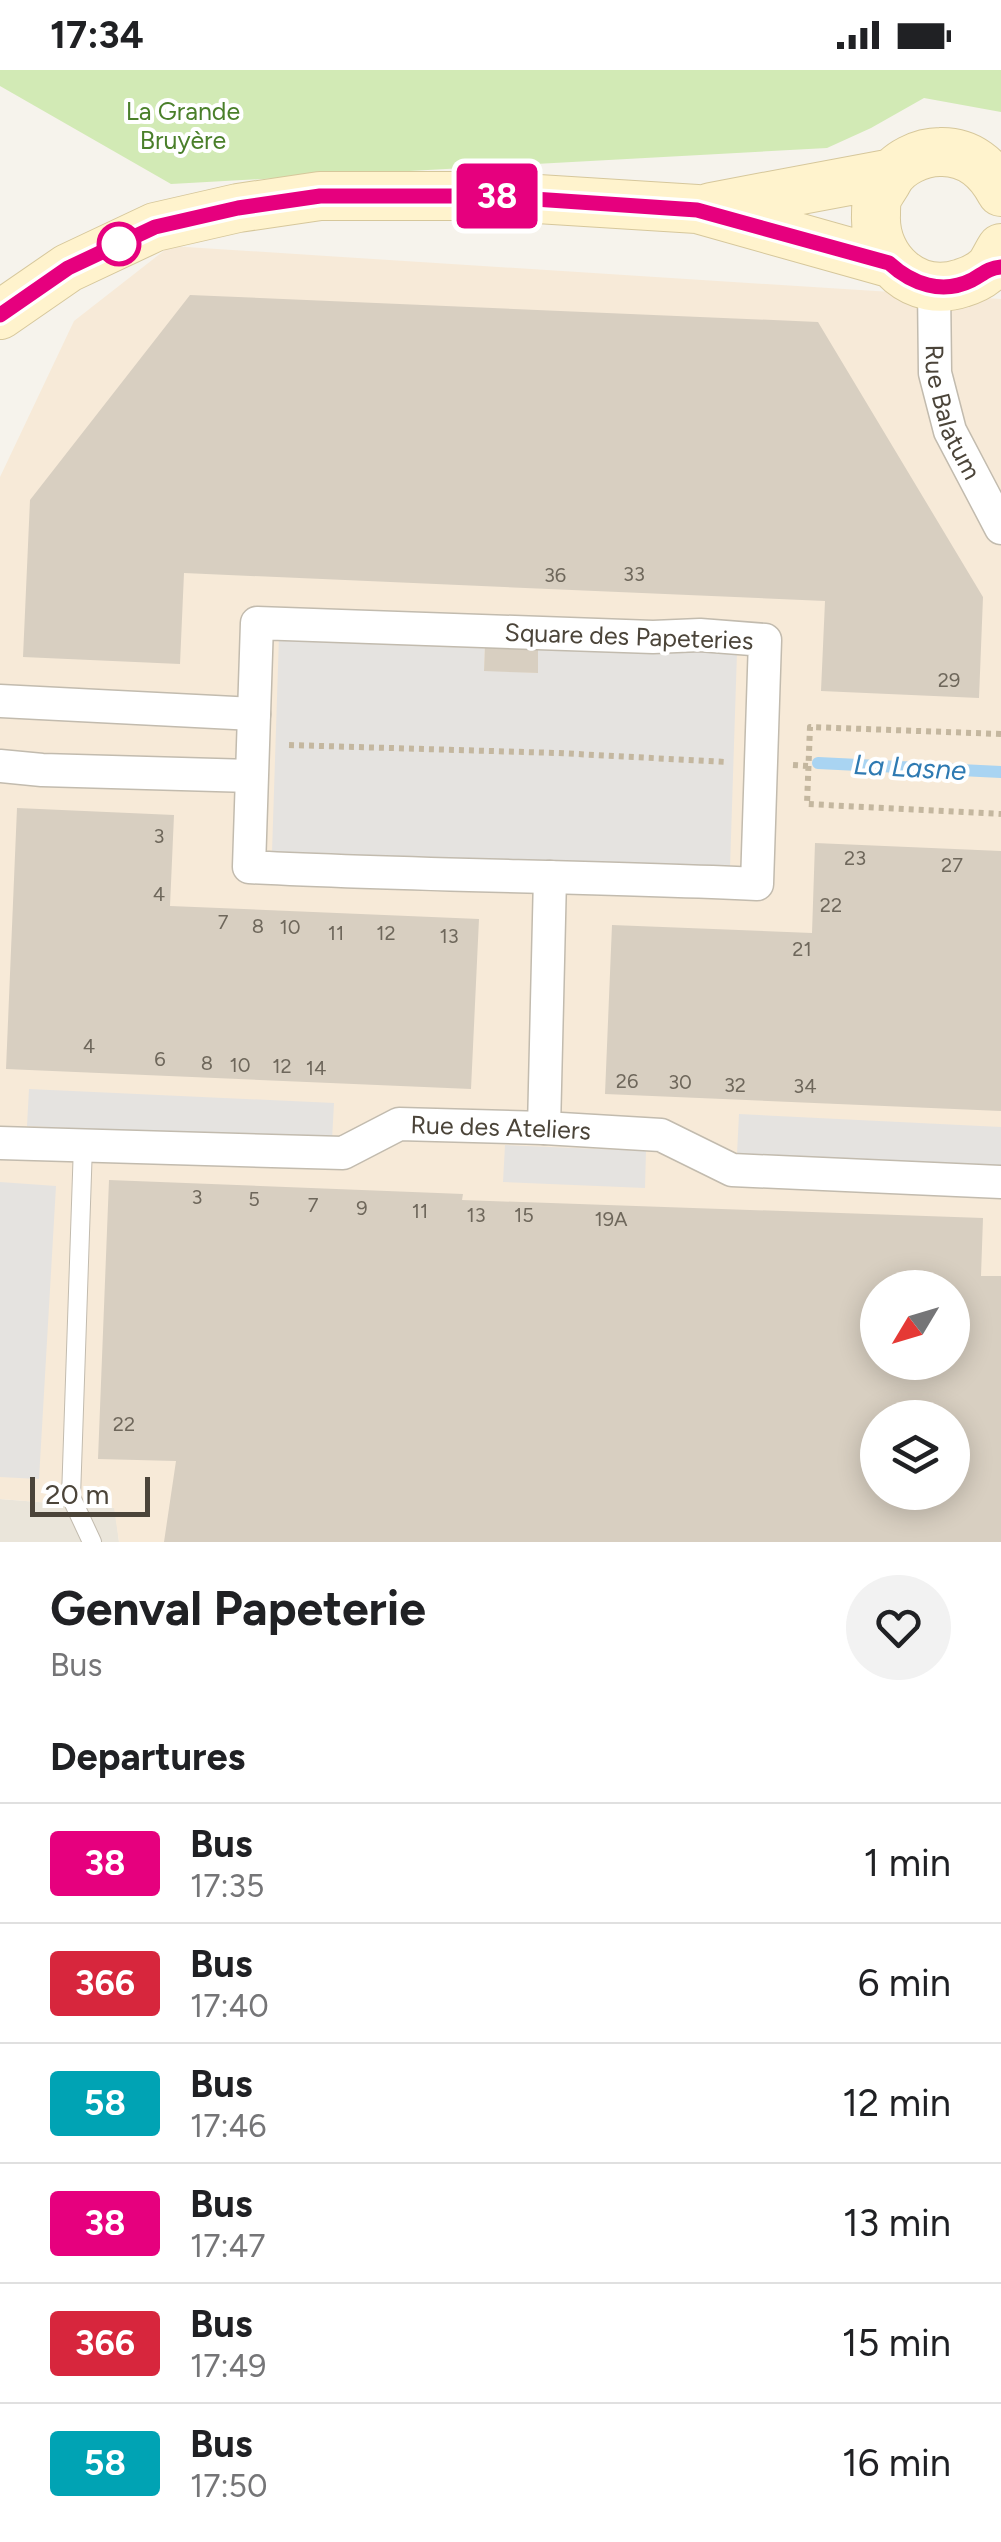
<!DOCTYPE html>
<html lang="en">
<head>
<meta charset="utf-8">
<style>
  :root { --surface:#fff; --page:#f2f2f2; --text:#202124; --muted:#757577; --line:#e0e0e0 }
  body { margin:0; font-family:Figtree,sans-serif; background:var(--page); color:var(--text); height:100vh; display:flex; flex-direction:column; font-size:38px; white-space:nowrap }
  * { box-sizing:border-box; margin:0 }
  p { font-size:32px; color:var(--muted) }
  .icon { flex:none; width:55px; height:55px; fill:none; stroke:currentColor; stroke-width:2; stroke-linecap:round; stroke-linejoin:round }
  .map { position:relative; height:1472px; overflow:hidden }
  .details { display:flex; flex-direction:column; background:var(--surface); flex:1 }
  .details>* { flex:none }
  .badge { padding:0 20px; border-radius:8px; font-size:35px; line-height:65px }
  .needle { width:65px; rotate:232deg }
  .tools { position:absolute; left:860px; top:1200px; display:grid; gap:20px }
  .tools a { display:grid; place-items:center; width:110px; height:110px; border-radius:50%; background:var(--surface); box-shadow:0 5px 25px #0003; font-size:50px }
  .scale { position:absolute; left:30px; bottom:25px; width:120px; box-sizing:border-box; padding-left:10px; border:5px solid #4b4439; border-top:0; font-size:28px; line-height:35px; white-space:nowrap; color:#4b4439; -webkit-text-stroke:8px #fff; paint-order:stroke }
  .map>.badge { position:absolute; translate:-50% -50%; box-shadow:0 0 0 5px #fff }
  h2 { padding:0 50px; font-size:38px; line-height:90px }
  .round { display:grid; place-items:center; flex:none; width:105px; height:105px; border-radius:52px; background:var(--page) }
  .overview { display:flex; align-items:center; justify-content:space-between; height:170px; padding:0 50px }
  h1 { font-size:48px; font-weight:700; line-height:75px }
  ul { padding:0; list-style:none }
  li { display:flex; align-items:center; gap:30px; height:120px; padding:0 50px; border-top:2px solid var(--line) }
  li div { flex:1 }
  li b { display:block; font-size:38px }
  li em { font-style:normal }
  li .badge { min-width:110px; font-weight:700; text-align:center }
  .status { display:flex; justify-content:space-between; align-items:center; height:70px; padding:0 50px; background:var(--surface); direction:ltr }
  .status svg { height:28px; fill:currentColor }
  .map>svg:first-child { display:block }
  .residential { fill:#eae5da }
  .commercial { fill:#f7ead8; fill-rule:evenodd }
  .green { fill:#d2eab5 }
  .parking { fill:#e5e3e0 }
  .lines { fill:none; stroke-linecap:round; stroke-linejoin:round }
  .stream { stroke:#a9d4f2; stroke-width:12 }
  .building { fill:#d8cfc1; fill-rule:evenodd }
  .lane-casing { stroke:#c2bbae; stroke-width:20 }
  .street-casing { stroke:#c2bbae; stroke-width:35 }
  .secondary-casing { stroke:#d6c79b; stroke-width:50 }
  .path { stroke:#c4b79f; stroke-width:6; stroke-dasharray:5 5; stroke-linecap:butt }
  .lane { stroke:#fff; stroke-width:18 }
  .street { stroke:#fff; stroke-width:32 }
  .secondary { stroke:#fff3cd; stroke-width:48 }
  .line-casing { stroke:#fff; stroke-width:22 }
  .line { stroke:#e6007e; stroke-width:15 }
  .stop-dot { fill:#fff; stroke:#e6007e; stroke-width:5 }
  .labels { text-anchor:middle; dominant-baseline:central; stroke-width:8; stroke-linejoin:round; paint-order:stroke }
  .number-label { font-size:20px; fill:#6e675b }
  .park-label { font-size:25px; fill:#4a7f2a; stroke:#fff }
  .street-label { font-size:25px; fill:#4b4439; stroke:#fff }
  .water-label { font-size:28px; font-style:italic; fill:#2e7ab2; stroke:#fff }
</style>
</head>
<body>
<div class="status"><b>17:34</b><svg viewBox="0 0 49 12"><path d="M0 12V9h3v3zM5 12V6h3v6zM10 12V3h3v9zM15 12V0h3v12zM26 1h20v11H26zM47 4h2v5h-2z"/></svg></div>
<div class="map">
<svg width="1001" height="1472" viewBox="0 0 1001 1472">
  <rect width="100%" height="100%" fill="#f6f3ec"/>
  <path class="residential" d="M0,1429L115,1438L119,1472H0Z"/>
  <path class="commercial" d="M170,176L1001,229V1472H119L114,1438L0,1429V407L74,251ZM878,1218H952V1292H878ZM878,1348H952V1422H878Z"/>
  <path class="green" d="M0,0H1001V42L924,28L871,58L827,78L171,114L0,16Z"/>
  <path class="parking" d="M279,566L485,573L484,600L537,603L538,575L737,582L730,798L272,783Z
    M29,1019L334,1033L332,1070L27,1056Z
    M739,1044L1001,1057V1097L737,1084Z
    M505,1075L646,1081L645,1118L503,1112Z
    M0,1112L56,1116L39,1409L0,1407Z"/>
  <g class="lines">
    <path class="stream" d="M818,693L1001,702"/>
  </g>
  <path class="building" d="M190,225L818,252L983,527L979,628L821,621L825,531L184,503L180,594L23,587L30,430Z
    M485,573L538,575V603L484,601Z
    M17,738L174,745L170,836L479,849L471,1019L6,999Z
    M815,773L1001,781V1041L605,1024L612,855L812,863Z
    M109,1110L463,1124L462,1130L983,1148L981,1206H1001V1472H164L176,1391L98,1389ZM878,1218H952V1292H878ZM878,1348H952V1422H878Z"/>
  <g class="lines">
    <defs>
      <path id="lane" d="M83,1075L71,1427L92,1472"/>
      <g id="street">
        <path id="s1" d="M934,217L935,303L950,361L1001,458"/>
        <path d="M257,553L653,567L700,565L765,570L757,814C588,806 418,806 249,797Z"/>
        <path d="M0,631L254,644"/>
        <path d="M0,696L42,700L251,706"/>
        <path d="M544,1058L550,807"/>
        <path id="s2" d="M0,1073L343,1083L399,1054L544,1058L661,1065L732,1100L1001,1112"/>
      </g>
      <path id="secondary" d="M1001,122C989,99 969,81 940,82C921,82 897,93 888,110C885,116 879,123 877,130C876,133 876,142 876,145C874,191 916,229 962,213C972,210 982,205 989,198C994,192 997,184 1001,178
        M711,137L892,103
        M0,245L68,198L155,157L238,138L320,126H490L697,139L889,193"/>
    </defs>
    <use href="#lane" class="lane-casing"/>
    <use href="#street" class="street-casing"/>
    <use href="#secondary" class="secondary-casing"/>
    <path class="path" d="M1001,664L810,657L807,734L1001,744
      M289,675L558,683L726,692
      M793,695L808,696"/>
    <use href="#lane" class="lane"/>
    <use href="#street" class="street"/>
    <use href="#secondary" class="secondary"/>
  </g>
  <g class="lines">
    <defs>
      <path id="line" d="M0,245L68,198L155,157L238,138L320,126H490L697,140L889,193C912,214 942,225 972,210C983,204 988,198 1001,197"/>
    </defs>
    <use href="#line" class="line-casing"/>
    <use href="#line" class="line"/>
  </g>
  <circle class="stop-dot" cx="119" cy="174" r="20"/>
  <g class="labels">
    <g class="number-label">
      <text x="634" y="504">33</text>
      <text x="555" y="505">36</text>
      <text x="949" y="610">29</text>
      <text x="159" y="766">3</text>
      <text x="855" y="788">23</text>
      <text x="952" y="795">27</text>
      <text x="159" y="824">4</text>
      <text x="831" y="835">22</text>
      <text x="223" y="852">7</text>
      <text x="258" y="856">8</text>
      <text x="290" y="857">10</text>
      <text x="336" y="863">11</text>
      <text x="386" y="863">12</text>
      <text x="449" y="866">13</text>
      <text x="802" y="879">21</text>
      <text x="89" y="976">4</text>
      <text x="160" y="989">6</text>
      <text x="207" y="993">8</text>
      <text x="240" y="995">10</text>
      <text x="282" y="996">12</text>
      <text x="316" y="998">14</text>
      <text x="627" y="1011">26</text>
      <text x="680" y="1012">30</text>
      <text x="735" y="1015">32</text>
      <text x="805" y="1016">34</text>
      <text x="197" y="1127">3</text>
      <text x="254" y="1129">5</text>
      <text x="313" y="1135">7</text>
      <text x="362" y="1138">9</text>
      <text x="420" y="1141">11</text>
      <text x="476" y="1145">13</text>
      <text x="524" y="1145">15</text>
      <text x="611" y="1149">19A</text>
      <text x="124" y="1354">22</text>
    </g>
    <g class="park-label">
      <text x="183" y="41">La Grande<tspan x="183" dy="29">Bruyère</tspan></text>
    </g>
    <g class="street-label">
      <text stroke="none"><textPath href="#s1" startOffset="128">Rue Balatum</textPath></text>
      <text transform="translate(629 566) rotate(2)">Square des Papeteries</text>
      <text stroke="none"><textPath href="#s2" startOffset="508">Rue des Ateliers</textPath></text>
    </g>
    <g class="water-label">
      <text transform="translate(910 697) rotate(3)">La Lasne</text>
    </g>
  </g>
</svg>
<div class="tools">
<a><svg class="needle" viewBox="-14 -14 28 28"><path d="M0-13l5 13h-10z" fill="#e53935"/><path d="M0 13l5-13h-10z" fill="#757577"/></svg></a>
<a><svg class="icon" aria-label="layers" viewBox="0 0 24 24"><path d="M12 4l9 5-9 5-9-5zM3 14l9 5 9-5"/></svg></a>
</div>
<div class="scale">20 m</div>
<b class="badge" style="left:497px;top:126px;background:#e6007e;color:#fff">38</b>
</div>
<section class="details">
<div class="overview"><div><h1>Genval Papeterie</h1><p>Bus</p></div><a class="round"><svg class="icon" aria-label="heart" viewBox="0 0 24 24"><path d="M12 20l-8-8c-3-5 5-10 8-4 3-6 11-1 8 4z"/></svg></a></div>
<h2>Departures</h2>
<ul>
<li><span class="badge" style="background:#e6007e;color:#fff">38</span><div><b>Bus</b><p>17:35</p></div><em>1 min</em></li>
<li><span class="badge" style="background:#d7263d;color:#fff">366</span><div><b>Bus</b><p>17:40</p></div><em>6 min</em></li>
<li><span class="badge" style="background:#00a3b4;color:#fff">58</span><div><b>Bus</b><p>17:46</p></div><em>12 min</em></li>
<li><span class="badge" style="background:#e6007e;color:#fff">38</span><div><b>Bus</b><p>17:47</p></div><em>13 min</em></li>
<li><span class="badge" style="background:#d7263d;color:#fff">366</span><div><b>Bus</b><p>17:49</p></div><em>15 min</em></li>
<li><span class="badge" style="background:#00a3b4;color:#fff">58</span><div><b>Bus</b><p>17:50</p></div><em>16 min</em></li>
</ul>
</section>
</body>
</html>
